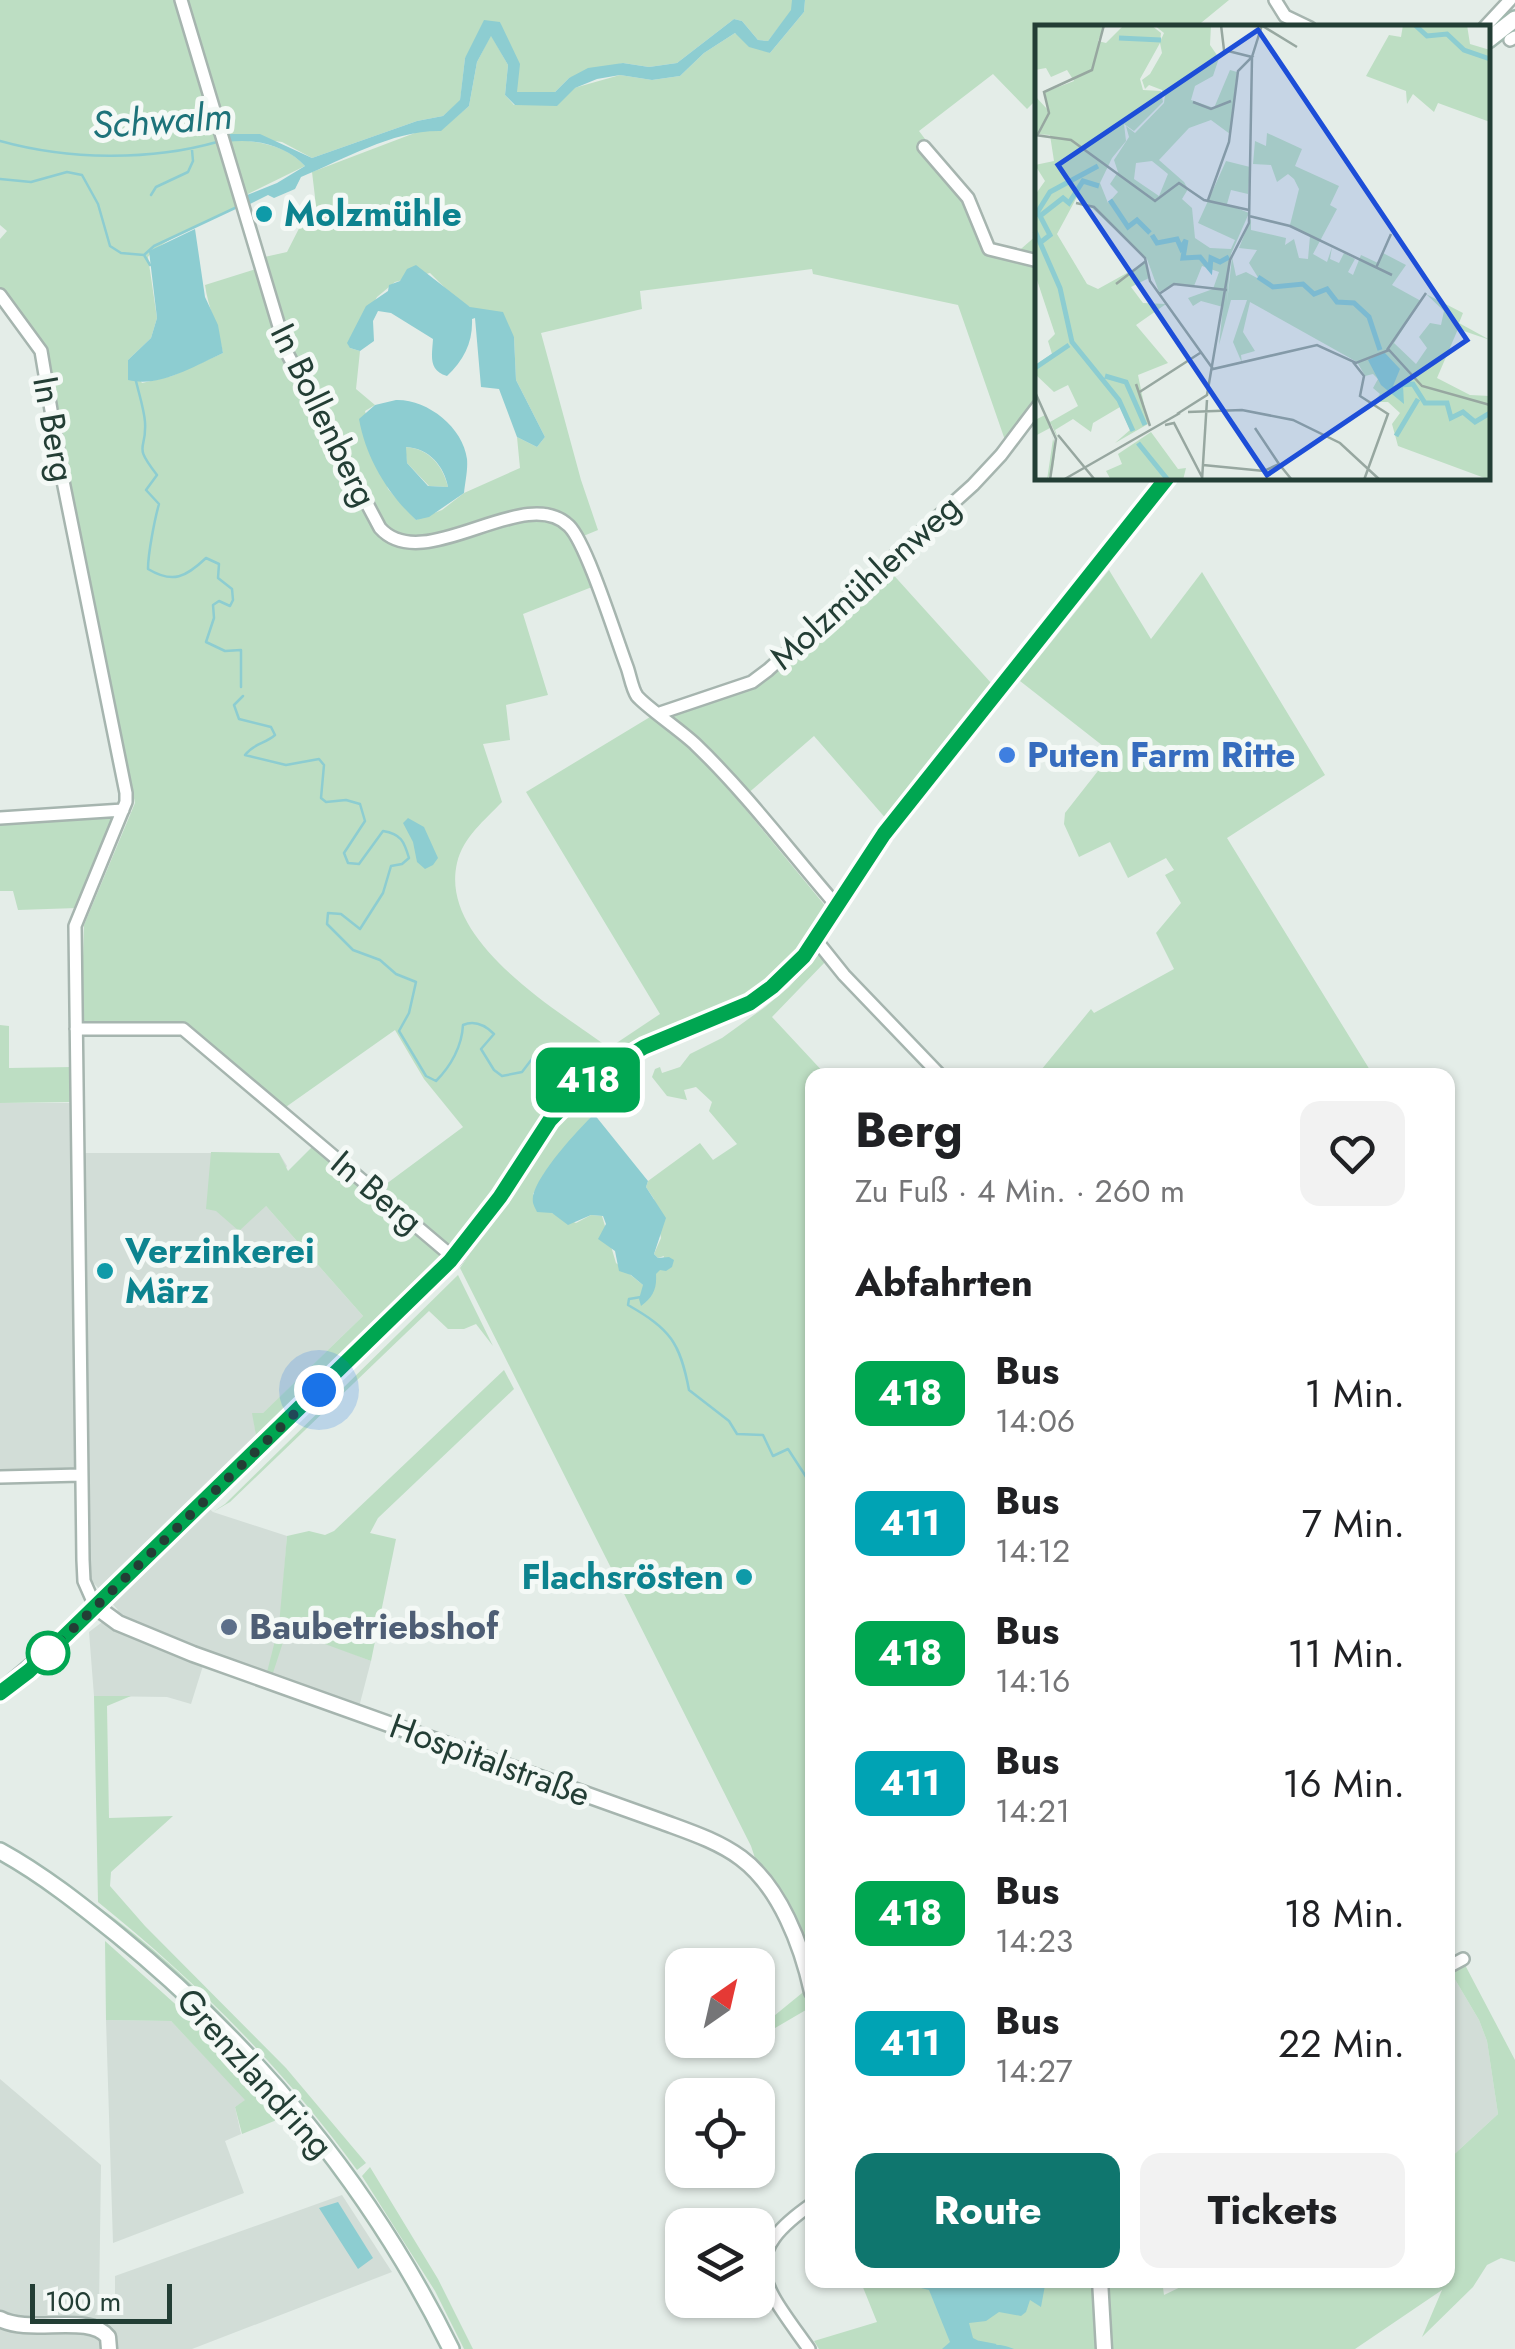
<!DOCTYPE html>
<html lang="de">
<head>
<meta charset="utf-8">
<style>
  :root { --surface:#fff; --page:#f2f2f2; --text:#202124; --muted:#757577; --accent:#0f766e }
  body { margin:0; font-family:Jost,sans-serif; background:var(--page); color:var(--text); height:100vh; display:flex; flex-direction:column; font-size:38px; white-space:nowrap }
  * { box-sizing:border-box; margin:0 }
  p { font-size:32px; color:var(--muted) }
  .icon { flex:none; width:55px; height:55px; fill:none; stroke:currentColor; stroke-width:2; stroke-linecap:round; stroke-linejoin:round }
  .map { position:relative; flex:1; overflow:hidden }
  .details { position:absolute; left:805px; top:1068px; width:650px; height:1220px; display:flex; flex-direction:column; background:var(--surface); border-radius:20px; box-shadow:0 2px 8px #0004 }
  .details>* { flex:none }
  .badge { padding:0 20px; border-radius:15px; font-size:35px; line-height:65px }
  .needle { width:65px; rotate:34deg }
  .buttons { position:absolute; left:665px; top:1948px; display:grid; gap:20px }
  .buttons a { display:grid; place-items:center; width:110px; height:110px; border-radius:20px; background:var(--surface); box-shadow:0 2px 8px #0004; font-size:50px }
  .scale { position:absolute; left:30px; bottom:25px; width:142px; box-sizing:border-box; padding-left:10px; border:5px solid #233e35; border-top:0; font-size:28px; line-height:35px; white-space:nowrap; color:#233e35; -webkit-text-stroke:8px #f4f9f6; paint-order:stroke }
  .you { position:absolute; width:50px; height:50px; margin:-25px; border:8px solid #fff; border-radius:50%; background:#1a73e8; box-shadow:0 0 0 15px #1a73e833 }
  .map>.badge { position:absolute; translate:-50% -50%; box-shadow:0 0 0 5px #fff }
  h2 { padding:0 50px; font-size:38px; line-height:90px }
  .round { display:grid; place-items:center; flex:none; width:105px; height:105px; border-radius:20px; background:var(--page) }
  .headline { display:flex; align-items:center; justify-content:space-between; height:170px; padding:0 50px }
  h1 { font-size:48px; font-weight:700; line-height:75px }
  .cta { display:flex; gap:20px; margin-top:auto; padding:20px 50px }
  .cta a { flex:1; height:115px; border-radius:20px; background:var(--accent); color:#fff; font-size:40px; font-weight:700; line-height:115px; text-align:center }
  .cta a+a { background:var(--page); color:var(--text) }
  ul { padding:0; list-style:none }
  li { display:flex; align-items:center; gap:30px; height:130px; padding:0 50px }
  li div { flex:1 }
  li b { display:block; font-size:38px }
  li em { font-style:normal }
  li .badge { min-width:110px; font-weight:700; text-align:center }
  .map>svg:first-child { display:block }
  .built { fill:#d2ddd7 }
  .green { fill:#bddec3; fill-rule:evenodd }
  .water { fill:#8dcdd1; fill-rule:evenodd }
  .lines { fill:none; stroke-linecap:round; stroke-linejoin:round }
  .stream { stroke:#8dcdd1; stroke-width:2.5 }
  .minor-casing { stroke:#a6b5af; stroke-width:16 }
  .tertiary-casing { stroke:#a6b5af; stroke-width:19 }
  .secondary-casing { stroke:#a2b9af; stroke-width:20 }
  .minor { stroke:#fff; stroke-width:11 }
  .tertiary { stroke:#fff; stroke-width:14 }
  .secondary { stroke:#fff; stroke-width:15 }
  .line-casing { stroke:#fff; stroke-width:22 }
  .line { stroke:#00a651; stroke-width:15 }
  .walk { stroke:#233e35; stroke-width:10; stroke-dasharray:0 18 }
  .culture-dot { fill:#0f9aa8; stroke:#f4f9f6; stroke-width:4 }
  .shop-dot { fill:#3f7fe0; stroke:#f4f9f6; stroke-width:4 }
  .service-dot { fill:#5c6f8a; stroke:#f4f9f6; stroke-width:4 }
  .stop-dot { fill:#fff; stroke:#00a651; stroke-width:5 }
  .labels { text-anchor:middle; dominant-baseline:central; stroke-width:10; stroke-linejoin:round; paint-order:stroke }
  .culture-label { font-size:35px; font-weight:bold; fill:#0d838f; stroke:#f4f9f6; text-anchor:start }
  .street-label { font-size:35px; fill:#233e35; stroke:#f4f9f6 }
  .shop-label { font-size:35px; font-weight:bold; fill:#366cbe; stroke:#f4f9f6; text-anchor:start }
  .service-label { font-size:35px; font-weight:bold; fill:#4e5e75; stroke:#f4f9f6; text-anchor:start }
  .water-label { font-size:38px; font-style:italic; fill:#1e737a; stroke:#f4f9f6 }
  .inset-river { fill:none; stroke:#8dcdd1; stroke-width:5 }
  .inset-road { fill:none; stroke:#97a7a0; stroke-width:2.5 }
  .view { fill:#1d4ed8; fill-opacity:0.15; stroke:#1d4ed8; stroke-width:5 }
  .inset-edge { fill:none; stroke:#233e35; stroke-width:5 }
</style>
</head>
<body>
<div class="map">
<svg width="1515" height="2349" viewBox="0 0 1515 2349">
  <rect width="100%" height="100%" fill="#e4ede8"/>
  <path class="built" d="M0,1103H72L75,1153H279L287,1166L266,1206L363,1316L254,1422L257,1443L198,1499L213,1512L287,1536L280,1625L371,1661L359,1707L207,1653L191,1704L167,1697L94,1696L89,1632L118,1610L90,1579L85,1474L0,1475Z
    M1450,1971L1479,2020L1487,2041L1498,2114L1448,2160Z
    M106,2020L171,2021L246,2100L235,2107L241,2134L225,2141L244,2193L113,2243Z
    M0,2079L101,2165L99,2307L95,2315H115V2276L342,2195L392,2272L192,2349H0Z"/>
  <path class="green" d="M0,0H177L237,203L235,207C212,220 161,239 148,257L157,318L151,338L128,360L142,383L172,376L223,353C218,329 208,307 205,285L256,269L280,352L377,531L390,542L407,546L534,517C579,525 578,548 592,587L523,614L548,695L506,705L510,740L483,744L502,802C485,820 463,837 457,863C439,941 556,1009 609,1048L660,1014L526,792L655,714L695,748L827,908L802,952L760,992L588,1073L460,1245L450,1251L378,1190L463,1127L424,1079L395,1030L283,1109L186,1026H87L81,1020L84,925L135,803L51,397L44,350L0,293V239L7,231L0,225Z
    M185,0H792V10L768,41L758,40L742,21L734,19L677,63L649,67L623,63L569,78L555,92L517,93L500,22L465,58L460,101L443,116L417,121L312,158L282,142L224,134Z
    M805,0H1229L1196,27L1038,28L1037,99L1027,109L993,74L919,131L967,195L990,248L1014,255L1037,235V404L1006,443L958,305L813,274L812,269L640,291L642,309L541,333L581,480L598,530L581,537C574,531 566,521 558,516C509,485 428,563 382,524L289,352L260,258L287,252L315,197L312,172L420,131L441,130L469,106L477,62L491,35L508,65L505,95L514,105L620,75L652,80L680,76L704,53L735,33L770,53L804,12ZM430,273L452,295L514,337L516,380L545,437L537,447L517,437L520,468L464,493L442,510L416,520L388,489L365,411L375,405L356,389L360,351L350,348L377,297L395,282Z
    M238,140C263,142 288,147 305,166L242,197L227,142Z
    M405,447C429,448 443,466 448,487L429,486L407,463Z
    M889,570L992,684L888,821L814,736L746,795L671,717L672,711L753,685L818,634Z
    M1109,570L1151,639L1202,572L1325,775L1227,838L1373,1075H1037L1091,1009L1094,1013L1174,969L1156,933L1181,903L1165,875L1174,870L1166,858L1128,878L1110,842L1079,857L1064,824L1065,813L1112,753L1020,681Z
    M110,814L112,823L77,908L18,910L13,891H0V820Z
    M820,953L827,960L772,1017L826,1075H812V1972L795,1930L756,1861L751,1846L460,1268L560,1122L583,1094L594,1114L547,1171L533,1194L552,1213L576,1223L591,1215L602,1216L616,1263L643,1285L660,1269L664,1256L658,1258L654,1254L661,1238L654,1199L646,1187L648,1181L700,1143L713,1160L737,1144L709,1111L712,1102L696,1087L684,1090L687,1100L667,1096L652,1077L655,1069L660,1067L662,1073L680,1067L690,1054L722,1038L765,1007L789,987Z
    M0,1025L9,1026V1068L72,1067L73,1102L0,1103Z
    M320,1147L447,1258L231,1467L228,1464L256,1436L252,1413H263L363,1316L266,1206L239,1231L216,1211L206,1209L211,1152L279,1153L288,1171L311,1148Z
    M458,1275L493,1346L476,1324L464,1329H448L429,1311L230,1502L213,1512L225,1504Z
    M504,1370L514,1389L378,1518L370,1533L396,1539L371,1661L287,1630L271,1679L266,1676L279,1625L287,1536L309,1531L325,1535L334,1531Z
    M94,1696H131L107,1706L109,1818L173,1816L111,1872L110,1886L145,1926L286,2068L366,2163L357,2170C283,2068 196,1981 98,1902Z
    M96,1905C197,1977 280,2073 354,2171Z
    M105,1941L212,2037L284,2117L242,2134L235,2107L245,2100L171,2021L106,2020Z
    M1464,1963L1515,2060V2262L1501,2258L1487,2265L1473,2287L1422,2337L1442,2290L1355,2349H819L814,2341L877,2322L860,2280H1162L1164,2295L1195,2280H1448V2160L1498,2114L1487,2041L1479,2020L1450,1971Z
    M807,1989L811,2007L758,2038V2029Z
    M370,2167L438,2279L473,2349H464L435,2291L362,2176Z"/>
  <path class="water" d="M792,0H805L804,12L770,53L749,47L735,33L704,53L680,76L652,80L620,75L597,79L575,88L557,106L515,105L505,95L508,65L491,36L477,62L469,106L441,131C393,130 345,159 301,177L295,189L274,198L268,195L244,207L242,197L277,183L305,166C286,145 254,138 227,142L224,134H260L312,158L417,121L443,116L460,100L465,58L484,20L500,22L520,64L517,92H555L569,78L588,68L623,63L649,67L677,63L734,19L742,21L758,40L768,41L791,10Z
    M195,229L205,297L218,325L223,353C194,366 160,388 128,380V360L151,338L157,318L149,251Z
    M416,265L470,307L503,312L514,337L516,380L545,437L537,447L517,437L499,389L481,387L475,318L472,319C473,342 464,360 447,376C428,370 432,356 433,339L391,313L378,311L373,321L374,341L360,351L350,348L347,343L366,306L388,291L389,285L400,281L407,269Z
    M396,400C427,399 463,427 467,459C468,470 465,483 464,493L429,517L416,520C387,493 366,458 359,419L375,405ZM406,447C429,448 444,466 448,487L428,486L407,463Z
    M408,818L424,827L438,858L433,865L425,869L417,862L413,842L403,823Z
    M594,1114L648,1181L646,1187L666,1218L654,1254L658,1258L669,1257L674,1260L672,1267L666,1271L660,1270L656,1274C657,1289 653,1297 641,1306L639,1299L643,1285L631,1275L619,1271L615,1251L598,1239L606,1224L603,1216L591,1215L568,1225L552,1213L537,1212C534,1205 532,1204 533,1196C538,1173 577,1131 594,1114Z
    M338,2202L373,2258L358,2269L319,2208Z
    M906,2280H1046L1041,2307L1030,2300L1026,2312L1021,2316L999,2312L986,2321L969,2323L973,2338C992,2349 996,2341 1014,2349H942L950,2342L929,2290L909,2285Z"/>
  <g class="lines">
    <path class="stream" d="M0,141C68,160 150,161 217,142
      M0,179L31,182L67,172L82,175L98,204L110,246L121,253L144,255
      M151,195L156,187L188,172L193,161L192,150
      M150,265L144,255L154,246L237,207
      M136,381C139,394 144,409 145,422C147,452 132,443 157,475L146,490L159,504C155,518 148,553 148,569C173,584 186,577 206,558L219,564L218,578L232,589L233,600L230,606L219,601L213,605L214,618L206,642L225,651L241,650V687
      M243,696L234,705L239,719L271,727L275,735C265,744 254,743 245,755L286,765L319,759L324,765L321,798L326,802L346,800L360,804L365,821L344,853L348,863L359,864L383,831C401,834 404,841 409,858L402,864L391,866L383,893L360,929L341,914L328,913L327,924L353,950L380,960L396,974L416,982L409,1013L399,1031L426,1076L436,1081C451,1066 462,1046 463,1025C475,1020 485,1025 494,1034L481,1049L494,1070L502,1076L522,1072L538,1051L549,1055L573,1084
      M583,1096L593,1118
      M641,1297L629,1299L628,1305C670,1329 680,1342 689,1390L729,1421L737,1434L763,1435L773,1456L788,1449L812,1486
      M979,2342L995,2345"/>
    <defs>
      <path id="minor" d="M181,0L287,353L380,528C424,577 525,482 569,526C587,544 616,638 627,667C630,675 632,689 637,696C646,707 683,732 696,745C747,794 791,853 837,906
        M1275,0L1285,16L1310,28
        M1484,28L1510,0
        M1510,40L1515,37
        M924,147L968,198L989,249L1038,261
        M0,295L41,351L63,481L126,793V802L75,926L83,1560L84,1581L95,1606
        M660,713L752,682L768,670L973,485L1001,455L1038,406
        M0,818L123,810
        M816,940L844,975L940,1075
        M76,1029H183L454,1258
        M0,1477L81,1475
        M1448,1967L1463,1959
        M809,2349C764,2285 734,2258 812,2204"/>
      <path id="tertiary" d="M95,1606L118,1623L193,1654L663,1822C690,1832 718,1841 741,1858C780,1887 802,1946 812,1992
        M1100,2280L1104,2349
        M0,2319C30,2335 89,2313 108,2337L109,2349"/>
      <path id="secondary" d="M1488,40L1515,19
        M0,1693L47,1653L454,1258L500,1197L550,1119L589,1079L644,1047L750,1003L773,987L804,956L884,835L1167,478
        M0,1851C42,1874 81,1905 118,1935C257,2048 372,2188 451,2349"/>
    </defs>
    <use href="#minor" class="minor-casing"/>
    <use href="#tertiary" class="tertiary-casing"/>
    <use href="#secondary" class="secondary-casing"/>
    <use href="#minor" class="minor"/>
    <use href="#tertiary" class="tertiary"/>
    <use href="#secondary" class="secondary"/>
  </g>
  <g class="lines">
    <defs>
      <path id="line" d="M0,1693L29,1671L450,1261L500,1197L550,1120L590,1079L644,1047L750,1003L772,987L804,956L884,834L1167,478"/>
    </defs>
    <use href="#line" class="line-casing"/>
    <use href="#line" class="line"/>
    <path class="walk" d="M48,1653L319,1390"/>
  </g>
  <g class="culture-dot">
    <circle cx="264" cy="214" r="10"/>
    <circle cx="105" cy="1271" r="10"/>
    <circle cx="744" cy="1577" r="10"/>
  </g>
  <circle class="shop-dot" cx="1007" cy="755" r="10"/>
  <circle class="service-dot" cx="229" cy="1627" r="10"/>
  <circle class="stop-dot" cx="48" cy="1653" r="20"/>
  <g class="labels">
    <g class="culture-label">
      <text x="284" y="214">Molzmühle</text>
      <text x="125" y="1251">Verzinkerei<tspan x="125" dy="40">März</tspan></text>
      <text x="724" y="1577" text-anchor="end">Flachsrösten</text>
    </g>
    <g class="street-label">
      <text transform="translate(324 415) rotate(64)">In Bollenberg</text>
      <text transform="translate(54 429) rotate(80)">In Berg</text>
      <text transform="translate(865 582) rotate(-42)">Molzmühlenweg</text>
      <text transform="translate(377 1192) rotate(40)">In Berg</text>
      <text transform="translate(490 1760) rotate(20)">Hospitalstraße</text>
      <text transform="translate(255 2073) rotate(48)">Grenzlandring</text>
    </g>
    <g class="shop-label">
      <text x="1027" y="755">Puten Farm Ritte</text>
    </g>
    <g class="service-label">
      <text x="249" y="1627">Baubetriebshof</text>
    </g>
    <g class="water-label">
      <text transform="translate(162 120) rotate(-4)">Schwalm</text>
    </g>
  </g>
  <g transform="translate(1035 25)">
    <rect width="455" height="455" fill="#e4ede8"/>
    <path d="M0,0H70L63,16L71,18L89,0H116L126,8L125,17L129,8L119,0H176L175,20L184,33L178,51L160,61L156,75L179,83L195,45L202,47L195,109L176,95L154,103L124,135L149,157L153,164L147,174L157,183L160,213L175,223L196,224L200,215L163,198L191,136L215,142L213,169L196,165L192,179L214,188L196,229L192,278L197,232L201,251L211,247L224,254L214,238L222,225L204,223L216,193V205L251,213L250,220L259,214L264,233L273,234L275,211L255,200L264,164L259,154L253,149L242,157L236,140L218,139L220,116L231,121L232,108L267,124L260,141L304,161L295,180L302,184L278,229L292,237L297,222L295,234L304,238L309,228L320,234L313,247L318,250L326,230L343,238L348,228L371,240L357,260L386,276L359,318L381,339L392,323L384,312L395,298L406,300L409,286L391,269L428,288L424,298L455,315L423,304L402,353L435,370L455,371V455L363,421L357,399L365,388L353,377H339L345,369L338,363L343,354L338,349L330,351L322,337L215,277L208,307L220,326L206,330L207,338L198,317L212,275H196L184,320L188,282L166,276L158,281L153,273L178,264L184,247L167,241L159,261L139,259L124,267L112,234L43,170L22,209L52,259L63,264L110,238L114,253L96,262L108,278L131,279L101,300L133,338L103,350L113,399L80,418L95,405L85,382L58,398L56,407L38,394L20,405L24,416L16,399L15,402L19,417L20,429L18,444L12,455L18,414L15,403L0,411V395L10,390L0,368L15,397L43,381L33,360L19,367L0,349V340L17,329L13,316L20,309L0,249V170L10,156L0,140L19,136L15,110L0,109V71L13,85L10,67L39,56L32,45L16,52L11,43L0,45ZM125,18L127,28L115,49L107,55L110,64L114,60L127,65L130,70L129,78L100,108L91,101L94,112L79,135L83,147L75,159L83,167L73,178L65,158L77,133L91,116L89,99L99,106L128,77L126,66L108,65L105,54ZM117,136L133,149L124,171L99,154L101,138ZM368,0H432L435,19L455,25V97L403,78L399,87L378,69L372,79L371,66L331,51L354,10L366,12ZM116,407L143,444L151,443L148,455H76L71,446L87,439L83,429Z" fill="#bddec3" fill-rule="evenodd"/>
    <path d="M349,327L365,344L358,361L368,360L369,379L346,360L333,335Z" fill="#8dcdd1"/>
    <path class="inset-river" d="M380,0L392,11L412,9L429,25L455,34M84,13L126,15M75,175L93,202L102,195L115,208M0,191L15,167L63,141M0,206L25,263L37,317L84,375L98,406M117,210L122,218L142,214L146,223L151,215L148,233L165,232L175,244L176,233L185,237L194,232M6,217L15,210L5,191L28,173L34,178L48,156L64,161M223,252L238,262L268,259L279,269L292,264L302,277L319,278L334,292L345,325M0,343L34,320M70,351L91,357L110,400M366,360L378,359L390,378H412L416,393L428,387L440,397L455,388M361,411L383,374M103,418L133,455"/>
    <path class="inset-road" d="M226,0L262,22M158,77L176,84L196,76M3,109L14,88L9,67L57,45L69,0M0,110L36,115L120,176L144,158L169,175L214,185M173,175L194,117L203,46L217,32L189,25L186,0M41,178L59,182L110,233L115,256L178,344L282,320L321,338L354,325L387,361L455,380M214,191L255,201L357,250M341,243L356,209M81,259L111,236M124,269L139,259L192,265M352,325L391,268M318,337L329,351L325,371L353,389L329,455M101,359L115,401M0,367L21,414L15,455M103,368L165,328M153,387L207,385L258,395L305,418L345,455M142,389L172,370L195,235L214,198L217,32L227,0M130,400L139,398L167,452M220,403L244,439M23,410L60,455M168,440L229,446L244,439L257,455M28,455L145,388M167,455L172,375"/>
    <path class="view" d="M223,5L432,315L232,450L23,140Z"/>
    <rect width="455" height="455" class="inset-edge"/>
  </g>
</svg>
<div class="buttons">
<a><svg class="needle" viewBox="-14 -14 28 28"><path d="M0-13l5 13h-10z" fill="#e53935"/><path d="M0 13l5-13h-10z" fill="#757577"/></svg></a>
<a><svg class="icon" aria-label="locate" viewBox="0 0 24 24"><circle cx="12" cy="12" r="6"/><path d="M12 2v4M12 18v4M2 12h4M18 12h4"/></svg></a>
<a><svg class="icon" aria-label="layers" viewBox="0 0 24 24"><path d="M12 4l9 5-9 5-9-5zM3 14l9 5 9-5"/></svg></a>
</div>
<div class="scale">100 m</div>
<div class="you" style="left:319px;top:1390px"></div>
<b class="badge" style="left:588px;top:1080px;background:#00a651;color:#fff">418</b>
<section class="details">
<div class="headline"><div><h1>Berg</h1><p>Zu Fuß · 4 Min. · 260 m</p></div><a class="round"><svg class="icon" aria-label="heart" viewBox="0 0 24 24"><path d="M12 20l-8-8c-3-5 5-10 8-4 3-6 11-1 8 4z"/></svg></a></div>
<h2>Abfahrten</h2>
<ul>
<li><span class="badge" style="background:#00a651;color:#fff">418</span><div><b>Bus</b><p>14:06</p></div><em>1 Min.</em></li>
<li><span class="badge" style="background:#00a3b4;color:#fff">411</span><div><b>Bus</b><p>14:12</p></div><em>7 Min.</em></li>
<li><span class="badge" style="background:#00a651;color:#fff">418</span><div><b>Bus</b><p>14:16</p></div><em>11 Min.</em></li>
<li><span class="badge" style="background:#00a3b4;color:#fff">411</span><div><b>Bus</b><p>14:21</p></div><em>16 Min.</em></li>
<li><span class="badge" style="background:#00a651;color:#fff">418</span><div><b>Bus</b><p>14:23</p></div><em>18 Min.</em></li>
<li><span class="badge" style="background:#00a3b4;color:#fff">411</span><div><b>Bus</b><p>14:27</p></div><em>22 Min.</em></li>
</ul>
<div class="cta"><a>Route</a><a>Tickets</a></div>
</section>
</div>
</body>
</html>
